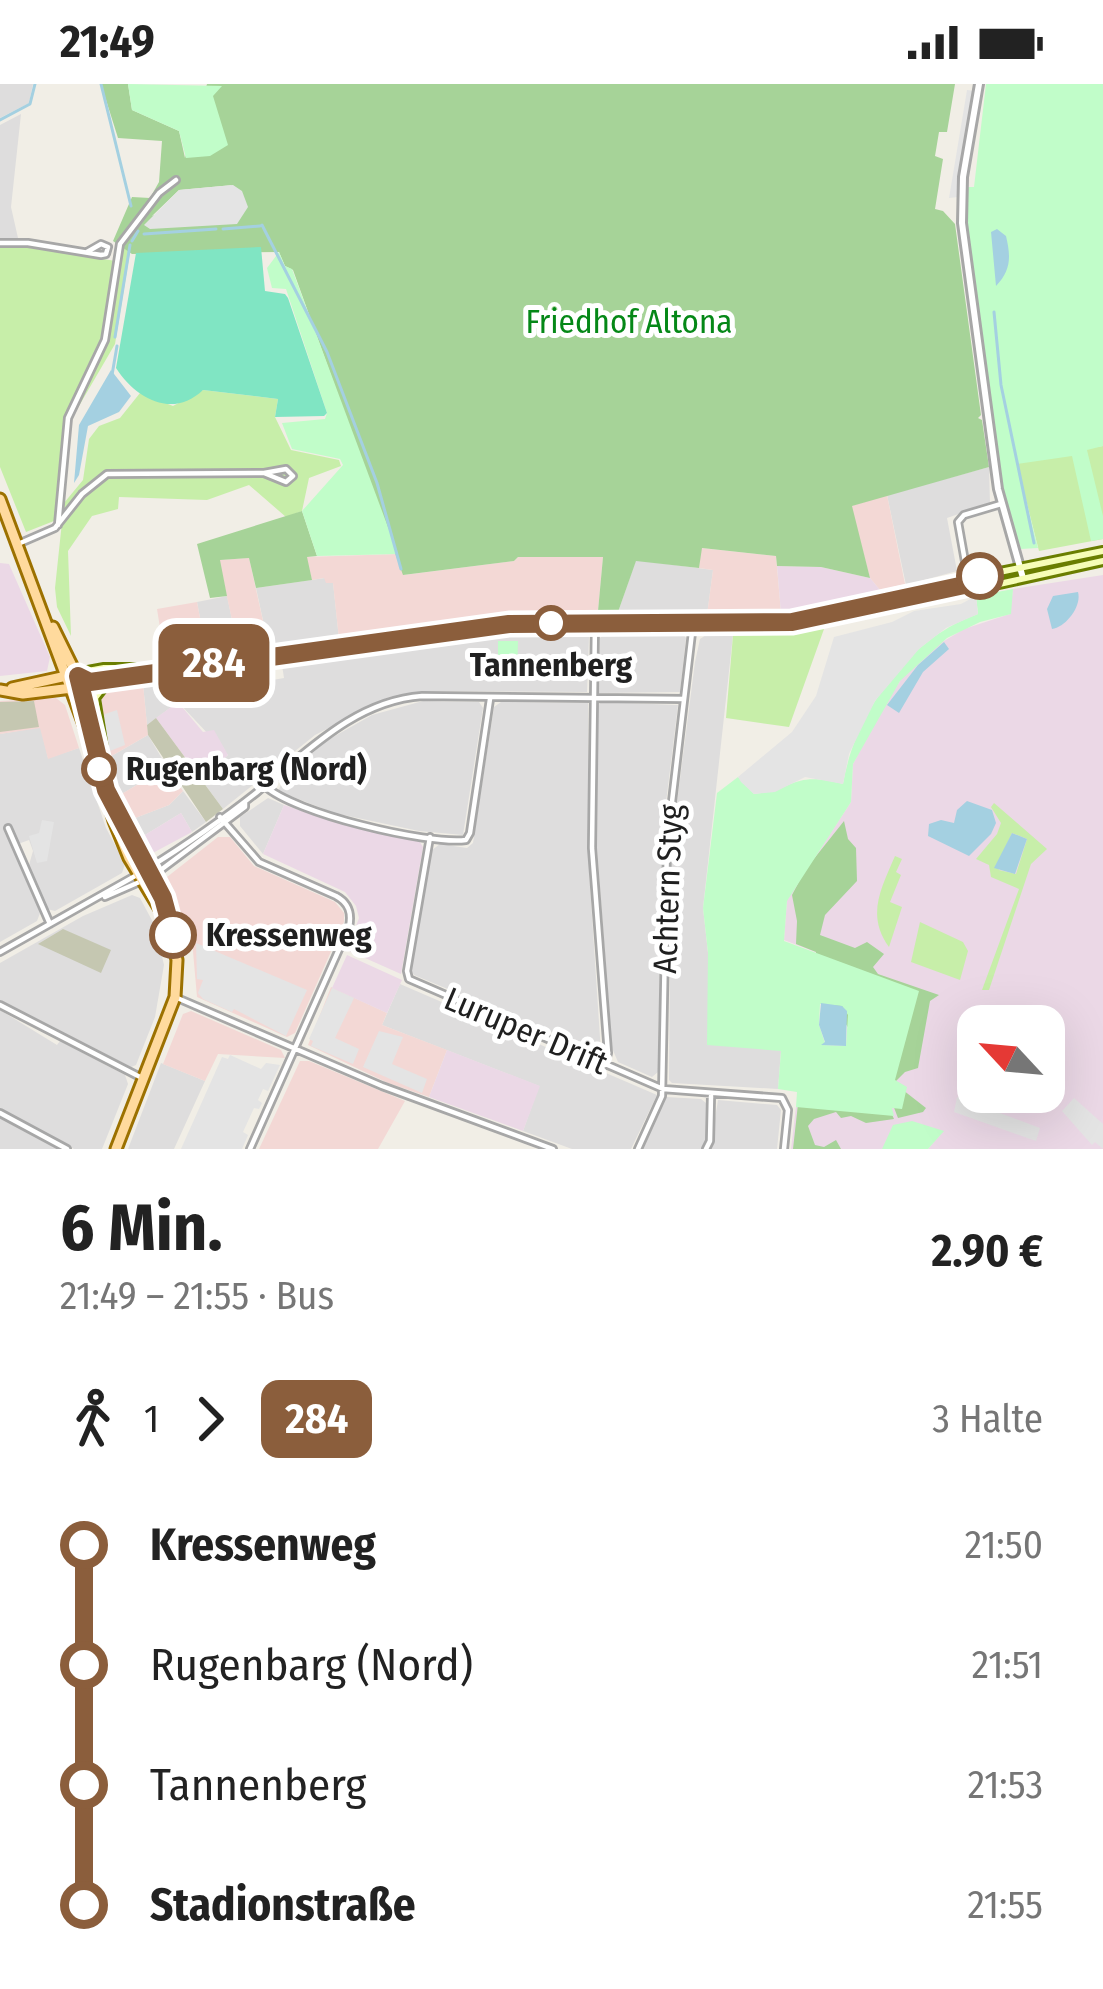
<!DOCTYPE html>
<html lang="de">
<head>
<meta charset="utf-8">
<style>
  :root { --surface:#fff; --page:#f6f6f6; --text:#222; --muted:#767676 }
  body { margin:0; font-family:"Fira Sans Condensed",sans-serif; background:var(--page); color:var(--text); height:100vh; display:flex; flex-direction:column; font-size:45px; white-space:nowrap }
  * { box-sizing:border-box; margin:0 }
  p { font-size:39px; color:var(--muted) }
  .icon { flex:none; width:66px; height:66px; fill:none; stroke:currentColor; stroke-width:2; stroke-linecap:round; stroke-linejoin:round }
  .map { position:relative; height:1065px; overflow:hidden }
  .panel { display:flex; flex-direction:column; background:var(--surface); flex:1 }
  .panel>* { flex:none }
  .badge { padding:0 24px; border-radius:18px; font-size:42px; line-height:78px }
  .needle { width:78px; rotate:296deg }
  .controls { position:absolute; left:957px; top:921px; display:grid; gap:24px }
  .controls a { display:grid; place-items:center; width:108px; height:108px; border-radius:24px; background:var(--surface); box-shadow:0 12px 48px #0002; font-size:60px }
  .map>.badge { position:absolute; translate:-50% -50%; box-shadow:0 0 0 6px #fff }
  .legs { display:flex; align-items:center; gap:18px; height:132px; padding:0 60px; font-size:39px }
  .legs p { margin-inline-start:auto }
  .head { display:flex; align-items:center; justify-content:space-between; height:204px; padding:0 60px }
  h1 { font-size:66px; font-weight:700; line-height:90px }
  ul { padding:0 60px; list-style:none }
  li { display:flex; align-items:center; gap:42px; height:120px; font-size:45px }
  li i { display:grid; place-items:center; width:18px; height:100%; margin:0 15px; background:currentColor }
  li i::after { content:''; width:30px; height:30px; margin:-15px; border:9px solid; border-radius:50%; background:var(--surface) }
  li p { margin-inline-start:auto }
  li:first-child i { background:linear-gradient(#0000 50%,currentColor 0) }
  li:last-child i { background:linear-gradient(currentColor 50%,#0000 0) }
  .status { display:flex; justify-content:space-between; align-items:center; height:84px; padding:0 60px; background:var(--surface); direction:ltr }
  .status svg { height:33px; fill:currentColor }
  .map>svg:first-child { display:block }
  .residential { fill:#dedddd }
  .commercial { fill:#f3d8d5 }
  .industrial { fill:#ebd8e6; fill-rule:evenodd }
  .construction { fill:#c5c7b1 }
  .grass { fill:#c7eea9; fill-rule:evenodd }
  .forest { fill:#a6d398; fill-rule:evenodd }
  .park { fill:#c1fdc9; fill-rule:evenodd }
  .pitch { fill:#80e5c3 }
  .parking { fill:#e4e4e4 }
  .water { fill:#a4d0e1 }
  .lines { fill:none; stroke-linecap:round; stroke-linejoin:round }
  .stream { stroke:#a4d0e1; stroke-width:3 }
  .minor-casing { stroke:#a7a7a7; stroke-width:10 }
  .tertiary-casing { stroke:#a7a7a7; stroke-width:12 }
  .secondary-casing { stroke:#6a7e00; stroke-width:12 }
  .primary-casing { stroke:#9c7100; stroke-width:15 }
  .minor { stroke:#fff; stroke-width:4.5 }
  .tertiary { stroke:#fff; stroke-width:6 }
  .secondary { stroke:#f6fdb8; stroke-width:6 }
  .primary { stroke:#ffda9d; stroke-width:9 }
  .line-1-casing { stroke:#fff; stroke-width:27 }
  .line-1 { stroke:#8b5e3c; stroke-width:18 }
  .stop-1-dot { fill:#fff; stroke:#8b5e3c; stroke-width:6 }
  .labels { text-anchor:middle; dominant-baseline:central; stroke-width:10; stroke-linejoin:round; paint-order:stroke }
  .park-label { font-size:33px; fill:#058817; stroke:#fff }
  .stop-label { font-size:33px; font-weight:bold; fill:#202020; stroke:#fff; text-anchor:start }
  .street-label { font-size:33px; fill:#202020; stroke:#fff }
</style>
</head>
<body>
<div class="status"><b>21:49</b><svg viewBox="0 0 49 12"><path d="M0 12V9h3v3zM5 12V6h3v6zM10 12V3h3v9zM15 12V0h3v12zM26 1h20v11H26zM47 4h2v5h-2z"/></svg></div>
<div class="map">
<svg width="1103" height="1065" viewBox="0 0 1103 1065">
  <rect width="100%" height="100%" fill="#f1eee6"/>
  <path class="residential" d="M0,0H33L29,19L0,34Z
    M21,30L11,123L18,154L0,155V41Z
    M989,383L990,419L947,434L957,487L906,501L887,411Z
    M636,476L713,486L707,531L618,528Z
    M325,494L333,498L339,555L269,564L256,504Z
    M227,512L239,568L207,571L197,518Z
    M542,549H585L589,553L587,608L429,607L387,614L315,651L223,725L201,695L228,671L178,618L147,641L143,600L259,583L261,598L284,594L282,581L376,571L448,556Z
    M604,550H683L686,554L680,608L599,609L600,554Z
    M706,551H733L703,824L708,869L781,967L778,1005L672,999L669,996L671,765L695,578L700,555Z
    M423,617L479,618L483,624L463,751L419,747L334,729L278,707L290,683L319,661L372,631Z
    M501,618L588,619L589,786L601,969L414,891L411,887L432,766L440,760L467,764L473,759L494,623Z
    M601,618L678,621L662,751L658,988L652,993L618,978L612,964L597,764L598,622Z
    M41,643L48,674L79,664L106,744L125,780L122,789L55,827L47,825L29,781L33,767L29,756L18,760L11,742L5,743L40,829L37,837L0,858V650Z
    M148,651L167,683L120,711L108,674Z
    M183,707L206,738L192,748L181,729L140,754L130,736L169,721Z
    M268,714L284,721L263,770L240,742V733Z
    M132,811L140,814L155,842L164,881L155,933L136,981L131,983L0,916V879L83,832Z
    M400,900L657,1011L631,1065H572L523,1047L539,1002L382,941Z
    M0,926L57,961L60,957L125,991L128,1000L102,1065H74L0,1025Z
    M161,979L205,997L174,1065H128Z
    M666,1013L701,1015L706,1019V1056L701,1065H642Z
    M718,1016L777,1021L781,1026L777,1065H710Z
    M0,1033L23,1045L59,1065H0Z"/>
  <path class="commercial" d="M887,411L905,500L880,506L870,494L851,422Z
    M701,464L776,472L781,529L707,531L713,486L699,484Z
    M398,470L404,491L514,477L518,473H603L598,527L486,532L339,555L333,499H326L324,494L312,496L306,473Z
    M249,474L269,564L239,568L219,476Z
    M197,518L207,571L165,575L157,525Z
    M143,600L148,651L108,674L101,613L106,608Z
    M56,614L65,621L79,664L48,675L40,644L0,650V617Z
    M167,683L183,707L169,721L130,736L120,711Z
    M218,753H230L254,782L335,818L344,829V838L295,949L287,953L197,913L192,856L164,800L167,793Z
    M331,903L387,929L382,941L447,966L429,1013L388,999L308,961Z
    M191,927L281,966L285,974L218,970L205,997L163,980L183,930Z
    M300,977H309L405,1017L378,1065H259Z"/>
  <path class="industrial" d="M0,479L9,480L50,573L47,587L0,592Z
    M777,482L821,483L870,494L880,506L848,518L781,529Z
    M1103,491V1065H928L943,1047L882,1065H791L796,1023L854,1027L894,1023V997L919,908L784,856L787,816L851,718L853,680L881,627L902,594L934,563L964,545L1010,530L1013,505ZM978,942H1044V1008H978Z
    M178,618L203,648L214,646L228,671L201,695L156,634Z
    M284,721L335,738L418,755L423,763L401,890L347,866L359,834L356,822L345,808L263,770Z
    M181,729L192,748L149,771L140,754Z
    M347,871L402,896L387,929L332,904Z
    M447,966L540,1002L523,1047L429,1013Z"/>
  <path class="construction" d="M34,617L39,643L0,648V618Z
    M156,634L223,725L206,738L148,651L147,641Z
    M63,845L111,866L101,889L38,860Z"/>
  <path class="grass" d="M17,162L116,177L104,256L66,332L54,437L26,448L0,383V164Z
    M123,163L130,168L115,260L72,334L108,257Z
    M1009,250L1097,363L1103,362V455L1039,467L1017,380Z
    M203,306L278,315L275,333L291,366L339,376L341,382L309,394L302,427L286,433L249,401L207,416L119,413L118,425L92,432L68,467L71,552L57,523L55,504L64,419L83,396L89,355L99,342L120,334L140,309L173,322Z
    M824,545L789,643L726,634L733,551Z
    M994,719L1047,765L1031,780L989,906H982L1019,805L991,793L989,781L976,775L997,750L1001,739L991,723ZM1012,749L1027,755L1016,790L999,786L997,781Z
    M895,772L902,775L896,788L901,791L890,818L902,823L889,863C866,831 881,805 895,772Z
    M920,838L963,858L968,867L960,896L911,878Z"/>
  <path class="forest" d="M101,0H128L132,26L179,47L185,74L207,0H955L947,48H939L935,72L943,75L935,125L943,127L955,140L981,331L978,334L982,336L989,383L852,422L870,494L821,483L777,482L776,472L702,464L699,484L636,477L618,528L598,527L603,473H518L514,477L403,491L293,186L285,182L279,168L132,170L113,157L132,113L150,114L159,98L162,57L118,54ZM233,101L152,132L179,106Z
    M302,427L317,472L307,473L312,496L256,504L249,474L220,476L227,512L210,514L197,460Z
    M844,737L848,755L856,764L857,797L825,831L820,851L855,864L867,858L884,870L873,883L878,890L939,911L930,917L918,984L905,988L894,999L926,1024L923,1028L898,1034L888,1008L813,887L816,868L796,860L797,837L792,811L805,786Z
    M880,1004L894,1035L866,1039L851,1032L841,1034L836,1028L814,1035L808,1042L815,1061L824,1063L836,1056L841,1065H793L798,1020Z"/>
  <path class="park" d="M128,0L222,2L213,12L228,61L210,72L186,74L179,47L132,26Z
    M986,0H1103V362L1087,366L1103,432V455L1091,457L1072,372L1017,380L1038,464L1021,465C984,358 979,239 965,127L967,103H974Z
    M279,168L285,182L292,185L398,470L317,472L302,427L343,381L340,375L292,365L282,339L325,335L327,329L286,205L272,204L267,184Z
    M1013,505L1011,530L980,538L947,554L900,597L853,680L851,718L787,817L784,857L919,907L895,996L907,1003L902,1025L892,1024L894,1032L796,1023L797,1008L778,1005L781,967L707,961L708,869L703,824L717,709L738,693L754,710C798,705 792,687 843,700C855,629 908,554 978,530L976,512ZM820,920L842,922L848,931L846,962L822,961L825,959L819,941Z
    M498,557H518L517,594H498Z
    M912,1037L944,1047L928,1065H882L893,1041Z"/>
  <path class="pitch" d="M261,163L265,207L285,210L288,214L327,329L324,332L275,333L278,315L203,306C173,335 136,315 116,284L136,169Z"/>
  <path class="parking" d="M967,6L974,7L958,113L949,114Z
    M233,101L242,107L248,123L237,140L150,145L144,141L179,106Z
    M976,512L978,530L946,544L919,565L875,617L849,670L843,700L805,693L775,708L754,710L741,698L738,693L792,648L816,612L834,553L892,538L914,527L961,520Z
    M117,626L125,661L110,667L103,643L105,630Z
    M42,736L54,738L47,777L37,779L29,752L39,749Z
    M196,859L307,906L286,952L234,925L232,928L203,915L198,909L203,896L197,895Z
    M332,904L354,914L335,954L359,965L353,980L311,962L313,957L309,955Z
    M379,947L403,953L392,980L427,995L422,1009L363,983Z
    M230,971L261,985L266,979L280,981L268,1007L263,1005L258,1016L262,1019L259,1025L254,1024L243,1048L248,1051L242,1065H181L222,973L228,975Z
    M957,1013L1040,1044L1036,1057L954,1028Z
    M1074,1014L1103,1040V1065L1095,1058L1092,1061L1062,1027Z"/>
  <path class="water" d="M997,145L1006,152C1011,173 1011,186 996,202L991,148Z
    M111,286L131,312L119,328L88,342L79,391L74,399L79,341Z
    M1078,508C1082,522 1066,543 1052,545L1047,525L1053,512Z
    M944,558L949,565L923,588L899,629L887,621L918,581Z
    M967,717L992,726L996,739L991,750L969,772L928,752L929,740L941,736L954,739L957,726Z
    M1012,749L1027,755L1015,790L994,784Z
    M821,919L842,922L847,927L846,962L821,961L825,958L819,941Z"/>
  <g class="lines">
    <path class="stream" d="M101,0L131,122
      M0,36L30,20L35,0
      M262,141L327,268L377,399L401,485
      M223,145L260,142
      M144,150L216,145
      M132,157L138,147
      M994,228L1001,301L1034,459
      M115,253L130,161
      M112,291L117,262"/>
    <defs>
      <path id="minor" d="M0,159H28L101,171L106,170L108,163L101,160L87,168
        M58,441L68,334L105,256L120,160L159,109L176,96
        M18,460L55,444L82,410L107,390L264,389L286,385L293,392L286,398L264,389
        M969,500L958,438L964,431L1001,420
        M595,539L592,764L608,969L605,981
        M265,702C294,729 427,761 466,756L470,749L490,615
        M220,733L259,778L336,812C349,819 352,829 349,843L250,1065
        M8,744L50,840
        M430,753L407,887L409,895L663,1005L782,1014L788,1026L784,1065
        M150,783C183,763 227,732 256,709C306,669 354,617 422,612L684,615
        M154,791L245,723V718
        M105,813L144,796
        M0,868L135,792
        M175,913L382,1002L553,1065
        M0,921L142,994
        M0,1029L67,1065
        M638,1065L662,1012L667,760L693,540
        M706,1065L710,1057L711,1012"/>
      <path id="tertiary" d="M979,0L963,93L962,139L998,405L1023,494"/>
      <path id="secondary" d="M969,500L981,504L1103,477
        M77,589L104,584H152
        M83,601L140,589L509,540L792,538L969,500L980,492L1103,467
        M99,684L103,664L95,614L109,596"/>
      <path id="primary" d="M0,415L93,665L114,737L129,774L167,837
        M53,543L84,606L94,662
        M12,604L71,591
        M0,606L23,610L72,604
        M113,717L163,815L177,876L175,913L116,1065"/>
    </defs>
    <use href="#minor" class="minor-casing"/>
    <use href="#tertiary" class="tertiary-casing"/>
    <use href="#secondary" class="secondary-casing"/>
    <use href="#primary" class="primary-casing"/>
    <use href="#minor" class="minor"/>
    <use href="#tertiary" class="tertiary"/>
    <use href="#secondary" class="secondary"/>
    <use href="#primary" class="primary"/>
  </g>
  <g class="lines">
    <defs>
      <path id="line-1" d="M173,851L163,814L106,706L78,592L90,598L509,540L792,538L969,500L980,492"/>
    </defs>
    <use href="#line-1" class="line-1-casing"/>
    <use href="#line-1" class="line-1"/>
  </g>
  <g class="stop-1-dot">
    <circle cx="980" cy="492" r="21"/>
    <circle cx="551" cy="539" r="15"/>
    <circle cx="99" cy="685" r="15"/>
    <circle cx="173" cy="851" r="21"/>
  </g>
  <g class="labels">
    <g class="park-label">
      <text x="629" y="238">Friedhof Altona</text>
    </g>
    <g class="stop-label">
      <text x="551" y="581" text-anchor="middle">Tannenberg</text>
      <text x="126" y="685">Rugenbarg (Nord)</text>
      <text x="206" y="851">Kressenweg</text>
    </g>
    <g class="street-label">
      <text transform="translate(668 805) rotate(-88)">Achtern Styg</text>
      <text transform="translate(526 947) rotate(23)">Luruper Drift</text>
    </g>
  </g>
</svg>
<div class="controls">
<a><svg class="needle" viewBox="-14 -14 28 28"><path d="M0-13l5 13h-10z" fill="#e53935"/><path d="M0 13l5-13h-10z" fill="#767676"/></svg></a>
</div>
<b class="badge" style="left:214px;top:579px;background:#8b5e3c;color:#fff">284</b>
</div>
<section class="panel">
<div class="head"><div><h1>6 Min.</h1><p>21:49 – 21:55 · Bus</p></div><b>2.90 €</b></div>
<div class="legs"><svg class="icon" aria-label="walk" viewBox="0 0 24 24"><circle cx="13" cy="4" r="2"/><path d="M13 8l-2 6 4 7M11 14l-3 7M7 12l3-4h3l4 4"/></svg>1<svg class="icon" aria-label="forward" viewBox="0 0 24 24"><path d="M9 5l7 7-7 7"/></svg><b class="badge" style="background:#8b5e3c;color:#fff">284</b><p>3 Halte</p></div>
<ul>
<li><i style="color:#8b5e3c"></i><b>Kressenweg</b><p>21:50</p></li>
<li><i style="color:#8b5e3c"></i><span>Rugenbarg (Nord)</span><p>21:51</p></li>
<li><i style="color:#8b5e3c"></i><span>Tannenberg</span><p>21:53</p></li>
<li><i style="color:#8b5e3c"></i><b>Stadionstraße</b><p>21:55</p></li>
</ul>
</section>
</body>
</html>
